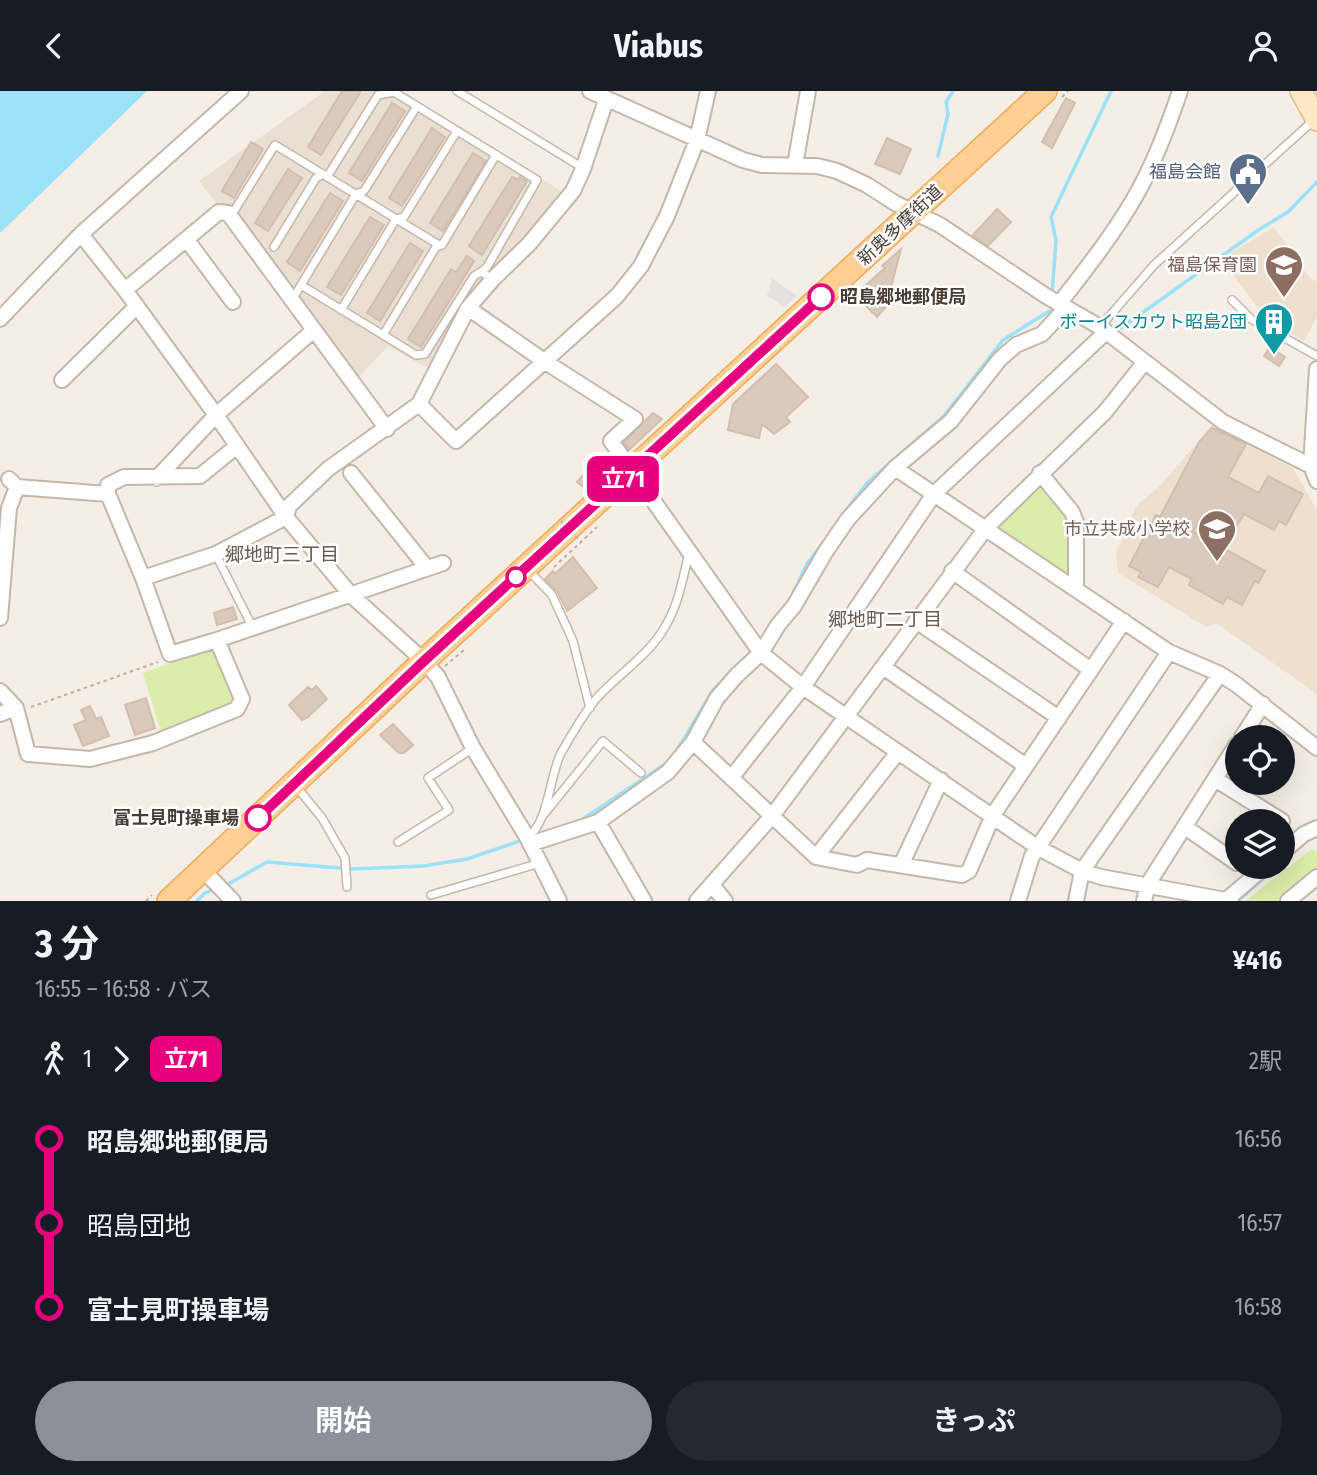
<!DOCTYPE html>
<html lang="ja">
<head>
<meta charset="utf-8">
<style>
  :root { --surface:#171b24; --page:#242831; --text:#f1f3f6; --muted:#9ea1a6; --accent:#8c9099 }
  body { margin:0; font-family:"Fira Sans Condensed","Noto Sans JP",sans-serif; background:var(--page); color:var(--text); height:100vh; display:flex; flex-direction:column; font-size:26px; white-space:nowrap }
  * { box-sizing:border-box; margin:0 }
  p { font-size:23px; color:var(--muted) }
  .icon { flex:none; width:38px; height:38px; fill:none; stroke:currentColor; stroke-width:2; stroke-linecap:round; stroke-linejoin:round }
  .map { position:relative; height:810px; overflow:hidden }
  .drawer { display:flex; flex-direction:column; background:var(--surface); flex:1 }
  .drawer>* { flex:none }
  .badge { padding:0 14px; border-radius:10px; font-size:24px; line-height:46px }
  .tools { position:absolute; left:1225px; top:634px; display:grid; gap:14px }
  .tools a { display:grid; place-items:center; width:70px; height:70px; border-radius:50%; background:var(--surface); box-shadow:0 7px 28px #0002; font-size:35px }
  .map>.badge { position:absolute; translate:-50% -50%; box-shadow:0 0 0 4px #fff }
  .legs { display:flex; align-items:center; gap:10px; height:77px; padding:0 35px; font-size:23px }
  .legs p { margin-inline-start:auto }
  .overview { display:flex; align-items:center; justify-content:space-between; height:119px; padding:0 35px }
  h1 { font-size:38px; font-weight:700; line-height:52px }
  .button { display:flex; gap:14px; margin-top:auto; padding:14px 35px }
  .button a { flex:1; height:80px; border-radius:42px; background:var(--accent); color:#fff; font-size:28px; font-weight:700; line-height:80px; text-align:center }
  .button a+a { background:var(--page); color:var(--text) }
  ul { padding:0 35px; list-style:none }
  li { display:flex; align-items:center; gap:24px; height:84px; font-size:26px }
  li i { display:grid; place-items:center; width:10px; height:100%; margin:0 9px; background:currentColor }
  li i::after { content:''; width:18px; height:18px; margin:-9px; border:5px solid; border-radius:50%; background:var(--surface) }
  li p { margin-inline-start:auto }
  li:first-child i { background:linear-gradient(#0000 50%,currentColor 0) }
  li:last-child i { background:linear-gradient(currentColor 50%,#0000 0) }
  header { display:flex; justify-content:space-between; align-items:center; height:91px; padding:0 35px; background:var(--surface); font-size:32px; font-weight:700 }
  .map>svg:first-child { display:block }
  .residential { fill:#e9dfd3 }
  .education { fill:#efe0ce }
  .green { fill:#daedaa }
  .parking { fill:#e5e1de }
  .water { fill:#9be1f8 }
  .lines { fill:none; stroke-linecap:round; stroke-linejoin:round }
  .stream { stroke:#9be1f8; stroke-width:3.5 }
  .building { fill:#dacabd; stroke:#d3beac; stroke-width:2 }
  .service-casing { stroke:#c4b7aa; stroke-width:10 }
  .minor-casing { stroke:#c4b7aa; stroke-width:18 }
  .secondary-casing { stroke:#ddbd92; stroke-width:24 }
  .primary-casing { stroke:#f0aa58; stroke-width:26 }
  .path { stroke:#c4ad97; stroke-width:2; stroke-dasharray:3.5 3.5; stroke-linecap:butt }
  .service { stroke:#fff; stroke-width:7 }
  .minor { stroke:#fff; stroke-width:14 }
  .secondary { stroke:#ffe8c5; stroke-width:21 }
  .primary { stroke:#ffcf94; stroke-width:23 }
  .path-bridge { stroke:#c4ad97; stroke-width:2; stroke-dasharray:3.5 3.5; stroke-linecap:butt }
  .line-1-casing { stroke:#fff; stroke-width:16 }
  .line-1 { stroke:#e6007e; stroke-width:10 }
  .stop-1-dot { fill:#fff; stroke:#e6007e; stroke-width:3.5 }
  .labels { text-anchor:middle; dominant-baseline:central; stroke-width:5; stroke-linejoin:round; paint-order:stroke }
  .service-label { font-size:18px; fill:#4e5e75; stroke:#fff; text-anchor:end }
  .street-label { font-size:18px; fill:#483d34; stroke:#fff }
  .education-label { font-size:18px; fill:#785e54; stroke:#fff; text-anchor:end }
  .stop-label { font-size:18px; font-weight:bold; fill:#483d34; stroke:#fff; text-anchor:start }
  .culture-label { font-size:18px; fill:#0d838f; stroke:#fff; text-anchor:end }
  .neighbourhood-label { font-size:19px; fill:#6c594a; stroke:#fff }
</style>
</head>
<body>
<header><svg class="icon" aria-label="back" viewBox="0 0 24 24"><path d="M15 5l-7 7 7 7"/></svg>Viabus<svg class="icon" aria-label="person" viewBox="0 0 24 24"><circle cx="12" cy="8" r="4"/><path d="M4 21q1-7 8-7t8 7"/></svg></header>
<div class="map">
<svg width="1317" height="810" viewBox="0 0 1317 810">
  <rect width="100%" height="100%" fill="#f5eee6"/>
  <path class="residential" d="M325,0H400L563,101L429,278L388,255L357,288L199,90Z"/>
  <path class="education" d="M1274,136L1309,186L1317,191V226L1304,250L1267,229L1221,168Z
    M1213,333L1293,377L1317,419V603L1216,532L1206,536L1118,482L1116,462L1137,414L1161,394Z"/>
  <path class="green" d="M1040,391L1068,422L1071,432L1069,485L1001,440L999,432Z
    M213,557L236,609L232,615L161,641L143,582Z
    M1312,758L1317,761V777L1278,810H1245Z"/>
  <path class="parking" d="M772,187L797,205L785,216L767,205Z"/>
  <path class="water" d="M0,0H147L0,142Z"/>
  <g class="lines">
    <path class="stream" d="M938,65L948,23L946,11L953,0
      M1052,204L1056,149L1051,126L1111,0
      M1121,237L1257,140L1288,121L1317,91
      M844,422L867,392L944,325L1003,249L1051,219L1052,211
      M789,511L807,473L832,440
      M676,661L714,598L726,587
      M583,728L667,672
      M1283,771L1294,761
      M223,796L267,771L352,778L423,775L467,768L523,749
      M197,810L205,802L215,798
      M1238,810L1277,775"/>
  </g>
  <path class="building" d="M342,0H361L321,64L308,56Z
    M1066,7L1075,12L1052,57L1042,51Z
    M392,12L405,20L362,90L349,82Z
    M432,37L445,46L402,115L389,107Z
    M887,47L911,58L900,83L875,73Z
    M251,51L263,58L234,107L222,100Z
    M473,62L486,70L443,140L430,132Z
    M288,78L302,87L268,140L255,132Z
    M512,86L518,89L520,86L527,90L482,164L469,155Z
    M330,102L343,110L300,180L287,171Z
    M997,118L1011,131L988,155L973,144Z
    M370,126L384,134L341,204L327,196Z
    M410,152L423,160L380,230L367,222Z
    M901,158L886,216L877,226L855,204L885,177L882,175Z
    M467,165L474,170L421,256L408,248L451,178L456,181Z
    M1270,256L1285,266L1279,275L1264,265Z
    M776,273L808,306L786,326L790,331L774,343L762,333L759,347L728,339L733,313Z
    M653,322L662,328L629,359L624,351Z
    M1212,337L1246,353L1228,386L1259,402L1268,385L1303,403L1286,434L1279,430L1274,439L1244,423L1236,436L1234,435L1230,441L1202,425L1193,441L1265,480L1258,492L1255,490L1242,514L1227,506L1223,513L1189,494L1192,488L1169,476L1158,496L1138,486L1141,481L1129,475L1156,424L1160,426L1199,351Z
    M598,372L606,381L587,399L577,391L593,373Z
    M573,466L597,497L567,520L557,500L545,488L553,480L555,483Z
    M233,516L237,528L217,534L214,522Z
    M316,595L327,608L308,626L302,629L289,614L308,596L312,599Z
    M146,607L155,637L135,644L125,614Z
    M90,615L96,628L101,626L109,645L83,655L74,634L86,629L81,619Z
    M393,633L413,654L404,662H399L380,644Z"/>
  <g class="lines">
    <defs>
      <path id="service" d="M457,0L583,77
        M327,86L378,4L394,1L537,89L487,176L481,181L493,188
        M231,125L275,54L439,154
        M274,156L316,87L323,83
        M301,194L416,264L425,263L474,185L481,181
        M292,209L356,103L364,100L417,15
        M1232,209L1251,228L1317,265
        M341,219L396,128L404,126L457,40
        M1100,236L1154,174L1315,28
        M383,244L436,156L442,154L496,64
        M216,464L253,537
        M529,480L552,504L573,550L590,617
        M295,694L322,727L345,767L347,796
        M545,722L603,650L641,682
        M527,746C548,735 550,683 561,662C571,645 583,623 596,608C619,582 650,564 666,534C679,512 683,486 689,462
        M398,751L449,719L428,687L473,657
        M431,804L540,772"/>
      <path id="minor" d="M590,0L743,69L762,74L817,75L837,80L867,94L895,112L940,134L1046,205L1100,236L1223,331L1317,378
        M795,74L808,0
        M84,147L125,199L216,324L286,426L351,504L424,570L438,586L473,657L527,746L559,810
        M187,149L233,211
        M125,199L219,121L228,122L387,338
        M1059,213C1086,178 1113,144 1135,106C1154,73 1168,36 1180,0
        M468,217L544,270L635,328L611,350L761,562L803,596L1037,756L1082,780L1101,786L1231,810
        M0,228L81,143L241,0
        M1317,278L1311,375L1317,390
        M62,289L137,215
        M419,313L456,350L617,205L641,175L667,125L697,49L708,0
        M237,355L200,385L124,386L108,394V403L143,487L216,463L286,426L289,415L328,378L419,313L468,217L493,188L529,153L573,100L583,78L606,9
        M895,377L1169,561L1220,583L1237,594L1317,657
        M351,382L427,477
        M1040,382L1072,421L1076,431V497
        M157,387L216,324L314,239
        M9,388L17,396L108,403
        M952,480L1091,579
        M143,487L170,563L217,549
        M0,527L9,417L17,396
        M916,530L1059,627
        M883,576L1026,675
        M0,600L16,617L0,623
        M16,617L28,663L90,668L153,652L237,618L242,608L217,549L443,472
        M1242,646L1263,613
        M693,651L816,766L857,774L867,769L962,784L969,780L993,724L1124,530
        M731,687L803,596L934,403L1106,241
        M1215,688L1282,730
        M598,731L644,810
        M1185,736L1237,772
        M530,753L598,731L668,681L693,651L717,607L737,584L761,562L778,534L794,515L826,460L848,428L895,377L951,330L1000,268L1016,254L1042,243L1066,217
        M1283,761L1304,743L1317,737
        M816,766L898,661
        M901,774L941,689
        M203,779L233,810
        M712,794L725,810
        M697,810L772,725L986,437L1105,321L1144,272
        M1018,810L1032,765L1169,561
        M1076,810L1082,780L1220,583
        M1144,810L1148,793L1237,653
        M1225,810L1266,775
        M1288,810L1317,786"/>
      <path id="secondary" d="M1301,0L1317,29"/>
      <path id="primary" d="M169,810L424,570L1045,0"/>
    </defs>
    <use href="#service" class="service-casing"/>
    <use href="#minor" class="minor-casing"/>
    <use href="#secondary" class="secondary-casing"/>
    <use href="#primary" class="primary-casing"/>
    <path class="path" d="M1062,6L1068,0
      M554,476L597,436
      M445,575L465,558
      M31,616L158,571
      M146,810L152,804"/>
    <use href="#service" class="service"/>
    <use href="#minor" class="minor"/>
    <use href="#secondary" class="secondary"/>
    <use href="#primary" class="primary"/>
    <path class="path-bridge" d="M561,430L580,450"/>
  </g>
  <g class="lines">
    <defs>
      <path id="line-1" d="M258,727L424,570L821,206"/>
    </defs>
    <use href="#line-1" class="line-1-casing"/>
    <use href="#line-1" class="line-1"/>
  </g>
  <defs>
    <symbol id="civic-pin" viewBox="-11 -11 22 30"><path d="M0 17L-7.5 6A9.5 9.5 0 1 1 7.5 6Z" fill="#5c6f8a" stroke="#fff"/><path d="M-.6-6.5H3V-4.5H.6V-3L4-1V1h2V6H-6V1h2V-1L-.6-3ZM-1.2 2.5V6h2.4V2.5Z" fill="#fff"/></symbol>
    <symbol id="school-pin" viewBox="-11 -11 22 30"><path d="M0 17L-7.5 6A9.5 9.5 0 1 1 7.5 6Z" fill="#8d6e63" stroke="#fff"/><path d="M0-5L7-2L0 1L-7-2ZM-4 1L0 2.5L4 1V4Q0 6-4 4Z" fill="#fff"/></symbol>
    <symbol id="building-pin" viewBox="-11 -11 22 30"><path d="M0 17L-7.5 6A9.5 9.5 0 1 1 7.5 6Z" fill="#0f9aa8" stroke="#fff"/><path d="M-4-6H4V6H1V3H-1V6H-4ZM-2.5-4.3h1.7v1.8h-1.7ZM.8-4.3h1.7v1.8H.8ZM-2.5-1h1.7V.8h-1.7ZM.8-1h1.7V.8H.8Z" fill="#fff"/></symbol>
  </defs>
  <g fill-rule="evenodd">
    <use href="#civic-pin" x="1226" y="59" width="44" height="60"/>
    <use href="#school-pin" x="1262" y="152" width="44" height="60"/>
    <use href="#building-pin" x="1252" y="209" width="44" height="60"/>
    <use href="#school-pin" x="1195" y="416" width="44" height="60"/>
  </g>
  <g class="stop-1-dot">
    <circle cx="821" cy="206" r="12"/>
    <circle cx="516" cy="486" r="9"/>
    <circle cx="258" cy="727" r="12"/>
  </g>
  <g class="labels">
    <g class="service-label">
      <text x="1221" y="81">福島会館</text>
    </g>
    <g class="street-label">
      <text transform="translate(900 134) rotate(-43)">新奥多摩街道</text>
    </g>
    <g class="education-label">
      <text x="1257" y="174">福島保育園</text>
      <text x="1190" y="438">市立共成小学校</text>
    </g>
    <g class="stop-label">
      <text x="840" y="206">昭島郷地郵便局</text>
      <text x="239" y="727" text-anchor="end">富士見町操車場</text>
    </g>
    <g class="culture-label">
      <text x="1247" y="231">ボーイスカウト昭島2団</text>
    </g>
    <g class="neighbourhood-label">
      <text x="282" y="463">郷地町三丁目</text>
      <text x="885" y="528">郷地町二丁目</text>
    </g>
  </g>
</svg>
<div class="tools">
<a><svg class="icon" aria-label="locate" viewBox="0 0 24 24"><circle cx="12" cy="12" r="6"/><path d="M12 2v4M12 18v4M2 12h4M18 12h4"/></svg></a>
<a><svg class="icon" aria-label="layers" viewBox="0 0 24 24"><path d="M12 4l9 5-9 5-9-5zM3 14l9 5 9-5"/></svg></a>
</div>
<b class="badge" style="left:623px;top:388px;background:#e6007e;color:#fff">立71</b>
</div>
<section class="drawer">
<div class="overview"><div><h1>3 分</h1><p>16:55 – 16:58 · バス</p></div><b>¥416</b></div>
<div class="legs"><svg class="icon" aria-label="walk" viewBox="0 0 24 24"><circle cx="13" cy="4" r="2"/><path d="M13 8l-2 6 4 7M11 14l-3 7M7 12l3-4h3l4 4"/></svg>1<svg class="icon" aria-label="forward" viewBox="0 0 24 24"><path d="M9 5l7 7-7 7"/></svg><b class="badge" style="background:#e6007e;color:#fff">立71</b><p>2駅</p></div>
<ul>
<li><i style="color:#e6007e"></i><b>昭島郷地郵便局</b><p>16:56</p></li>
<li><i style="color:#e6007e"></i><span>昭島団地</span><p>16:57</p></li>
<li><i style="color:#e6007e"></i><b>富士見町操車場</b><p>16:58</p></li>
</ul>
<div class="button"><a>開始</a><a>きっぷ</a></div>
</section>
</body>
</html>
